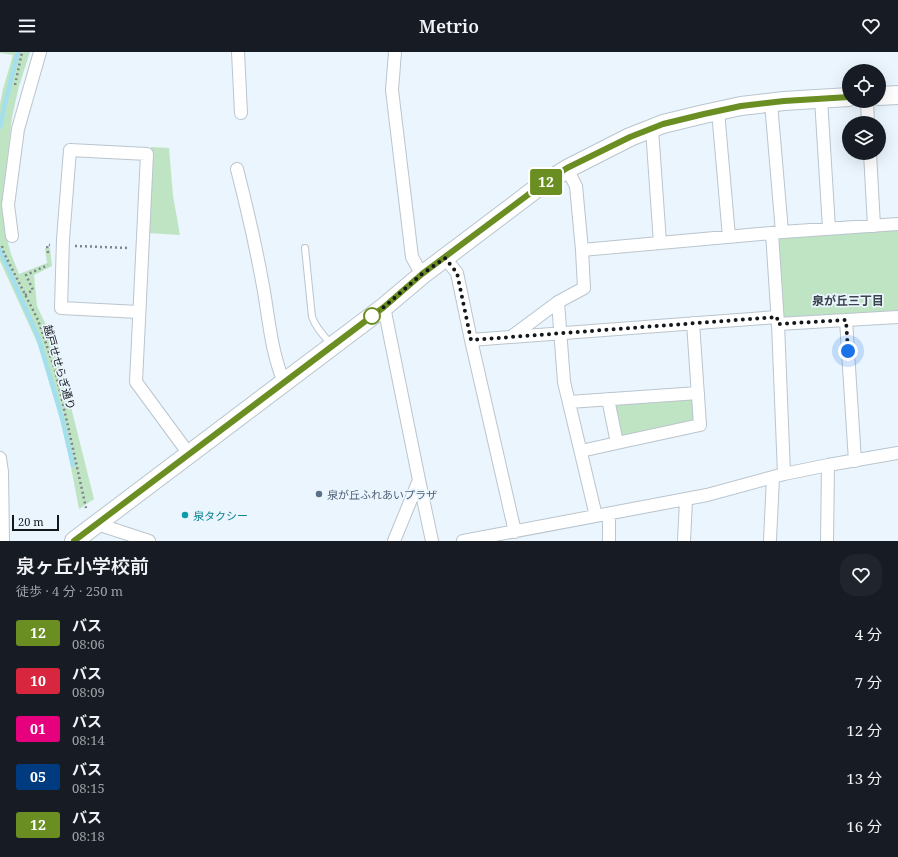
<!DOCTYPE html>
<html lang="ja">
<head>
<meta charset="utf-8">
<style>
  :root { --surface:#171b24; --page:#20242c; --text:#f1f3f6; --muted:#9ea1a6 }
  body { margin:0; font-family:"Noto Serif","Noto Sans JP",serif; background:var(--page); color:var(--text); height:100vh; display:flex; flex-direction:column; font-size:15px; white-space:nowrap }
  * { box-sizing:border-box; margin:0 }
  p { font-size:13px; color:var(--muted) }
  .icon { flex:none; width:22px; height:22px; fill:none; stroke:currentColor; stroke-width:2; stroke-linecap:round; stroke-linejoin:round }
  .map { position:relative; height:489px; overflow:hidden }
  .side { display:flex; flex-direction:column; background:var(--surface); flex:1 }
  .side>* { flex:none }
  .badge { padding:0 8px; border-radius:3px; font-size:14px; line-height:26px }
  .fabs { position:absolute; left:842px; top:12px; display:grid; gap:8px }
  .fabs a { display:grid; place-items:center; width:44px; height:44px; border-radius:50%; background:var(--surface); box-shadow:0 4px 16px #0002; font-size:20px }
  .scale { position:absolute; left:12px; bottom:10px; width:47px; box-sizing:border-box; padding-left:4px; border:2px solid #14181b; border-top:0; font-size:11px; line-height:14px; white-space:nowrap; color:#14181b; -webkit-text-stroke:3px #eaf5fe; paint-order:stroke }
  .you { position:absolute; width:20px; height:20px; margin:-10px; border:3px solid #fff; border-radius:50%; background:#1a73e8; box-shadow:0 0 0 6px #1a73e833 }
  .map>.badge { position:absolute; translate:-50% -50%; box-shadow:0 0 0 2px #fff }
  .round { display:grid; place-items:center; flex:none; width:42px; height:42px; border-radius:16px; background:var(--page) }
  .head { display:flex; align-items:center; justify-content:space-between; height:68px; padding:0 16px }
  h1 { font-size:19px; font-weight:600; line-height:30px }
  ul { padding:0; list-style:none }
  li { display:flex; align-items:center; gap:12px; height:48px; padding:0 16px }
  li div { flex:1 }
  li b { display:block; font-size:15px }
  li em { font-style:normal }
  li .badge { min-width:44px; font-weight:700; text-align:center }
  header { display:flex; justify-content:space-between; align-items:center; height:52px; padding:0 16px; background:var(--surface); font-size:18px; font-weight:600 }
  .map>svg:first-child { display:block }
  .green { fill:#bfe4c3 }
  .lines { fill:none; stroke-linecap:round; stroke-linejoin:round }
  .stream { stroke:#a4dfed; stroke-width:4.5 }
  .lane-casing { stroke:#bac5cd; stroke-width:8 }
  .street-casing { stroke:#bac5cd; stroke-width:14 }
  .secondary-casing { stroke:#bac5cd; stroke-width:20 }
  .path { stroke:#7d858b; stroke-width:2.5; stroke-dasharray:2 3; stroke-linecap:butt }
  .lane { stroke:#fff; stroke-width:6 }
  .street { stroke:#fff; stroke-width:12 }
  .secondary { stroke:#fff; stroke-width:18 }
  .line-casing { stroke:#fff; stroke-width:9 }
  .line { stroke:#6b8e23; stroke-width:6 }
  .walk { stroke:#14181b; stroke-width:4; stroke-dasharray:0 7.2 }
  .stop-dot { fill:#fff; stroke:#6b8e23; stroke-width:2 }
  .service-dot { fill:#5c6f8a; stroke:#eaf5fe; stroke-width:1.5 }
  .culture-dot { fill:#0f9aa8; stroke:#eaf5fe; stroke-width:1.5 }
  .labels { text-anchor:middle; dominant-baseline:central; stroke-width:3.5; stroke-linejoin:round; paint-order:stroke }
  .street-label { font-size:11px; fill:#14181b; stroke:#eaf5fe }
  .service-label { font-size:11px; fill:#4e5e75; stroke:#eaf5fe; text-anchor:start }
  .culture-label { font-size:11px; fill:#0d838f; stroke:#eaf5fe; text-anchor:start }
  .neighbourhood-label { font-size:12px; font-weight:bold; fill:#3b444a; stroke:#eaf5fe }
</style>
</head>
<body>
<header><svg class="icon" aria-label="menu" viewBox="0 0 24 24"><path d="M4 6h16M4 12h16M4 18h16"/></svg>Metrio<svg class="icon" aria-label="heart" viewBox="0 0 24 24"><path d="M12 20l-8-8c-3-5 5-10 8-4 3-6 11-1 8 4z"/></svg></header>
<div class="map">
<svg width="898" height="489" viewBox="0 0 898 489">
  <rect width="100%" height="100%" fill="#eaf5fe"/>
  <path class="green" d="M0,0H30L19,34L12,65L4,135L3,157L7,187L11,202L19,222L47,211L45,196H50L52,214L34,223L37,254L56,294L70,347L72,359L94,447L79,457L71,415L61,369L41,299L0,209V52L3,37L13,3L0,1Z
    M151,95L169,96L173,144L180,183L147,181Z
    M898,177V262L782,269L777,184Z
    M695,345L696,370L620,386L613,351Z"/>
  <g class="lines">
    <path class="stream" d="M0,75L4,56L18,0
      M0,198L38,285L62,366L73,413"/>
    <defs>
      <path id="lane" d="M305,196L312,265C316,276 324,284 332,293"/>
      <path id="street" d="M238,0L241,61
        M395,0L392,38L412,205L422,223
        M821,47L829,176
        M867,49L868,71
        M771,51L782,180
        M718,59L729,185
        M652,77L660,191
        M870,101L874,174
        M237,117C247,156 256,195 263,234C269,267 271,300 284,330
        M567,117L576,134L582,198L584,236L558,250L564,330L596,464
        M772,181L778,272L784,422
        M12,184L8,153L18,77L40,0
        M582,198L782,180L898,172
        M445,206L457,221L471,288L515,480
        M384,255L419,428L432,489
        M139,260L61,256L63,187L70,98L147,102L136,330L189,402
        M846,268L855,409
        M778,272L898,265
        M511,285L558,250
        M471,288L777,265
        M608,347L617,391L700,373L693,271
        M569,350L698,341
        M581,399L617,391
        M0,406L2,420L3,489
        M97,472L149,489
        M770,488L773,425
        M394,489L419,428
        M463,489L707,443L784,422L828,413L898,401
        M609,489V462
        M684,489L686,448
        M827,489L828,413"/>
      <path id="secondary" d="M879,44L898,43
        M74,489L384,255L422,223L537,136L567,117L630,85L663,72L704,62L741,54L784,49L849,45"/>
    </defs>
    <use href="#lane" class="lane-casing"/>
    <use href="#street" class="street-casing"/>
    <use href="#secondary" class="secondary-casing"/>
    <path class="path" d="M15,33L22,0
      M2,194L4,201L38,268L55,318L68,374L86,456
      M75,194L130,196
      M48,201L47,193H50
      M25,243L33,238L26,223L48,213"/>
    <use href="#lane" class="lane"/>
    <use href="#street" class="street"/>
    <use href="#secondary" class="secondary"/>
  </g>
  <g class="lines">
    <defs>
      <path id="line" d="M74,489L384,255L422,222L537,136L567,116L630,85L663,72L704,62L741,54L784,49L849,45"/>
    </defs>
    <use href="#line" class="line-casing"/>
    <use href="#line" class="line"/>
    <path class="walk" d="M372,264L384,255L422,222L445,206L457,221L471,288L777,265L778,272L846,268L848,299"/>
  </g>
  <circle class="stop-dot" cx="372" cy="264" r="8"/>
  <circle class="service-dot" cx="319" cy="442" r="4"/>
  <circle class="culture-dot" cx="185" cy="463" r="4"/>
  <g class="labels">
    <g class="street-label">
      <text transform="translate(60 315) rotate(74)">越戸せせらぎ通り</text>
    </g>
    <g class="service-label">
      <text x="327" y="442">泉が丘ふれあいプラザ</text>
    </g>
    <g class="culture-label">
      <text x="193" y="463">泉タクシー</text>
    </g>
    <g class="neighbourhood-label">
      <text x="848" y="248">泉が丘三丁目</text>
    </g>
  </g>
</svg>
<div class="fabs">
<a><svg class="icon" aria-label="locate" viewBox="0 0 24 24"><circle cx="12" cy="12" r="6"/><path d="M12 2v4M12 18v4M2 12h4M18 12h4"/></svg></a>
<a><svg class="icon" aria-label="layers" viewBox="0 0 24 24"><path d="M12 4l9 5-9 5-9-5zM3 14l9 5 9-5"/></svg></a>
</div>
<div class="scale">20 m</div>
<div class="you" style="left:848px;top:299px"></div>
<b class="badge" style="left:546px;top:130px;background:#6b8e23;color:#fff">12</b>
</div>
<section class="side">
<div class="head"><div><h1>泉ヶ丘小学校前</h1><p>徒歩 · 4 分 · 250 m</p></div><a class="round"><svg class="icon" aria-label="heart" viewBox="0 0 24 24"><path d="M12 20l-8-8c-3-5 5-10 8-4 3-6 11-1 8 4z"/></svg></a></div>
<ul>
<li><span class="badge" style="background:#6b8e23;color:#fff">12</span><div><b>バス</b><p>08:06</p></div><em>4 分</em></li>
<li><span class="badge" style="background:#d7263d;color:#fff">10</span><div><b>バス</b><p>08:09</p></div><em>7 分</em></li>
<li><span class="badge" style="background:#e6007e;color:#fff">01</span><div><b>バス</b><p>08:14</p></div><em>12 分</em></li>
<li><span class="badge" style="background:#003b80;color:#fff">05</span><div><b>バス</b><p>08:15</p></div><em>13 分</em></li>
<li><span class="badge" style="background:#6b8e23;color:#fff">12</span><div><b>バス</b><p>08:18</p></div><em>16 分</em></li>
</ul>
</section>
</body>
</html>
